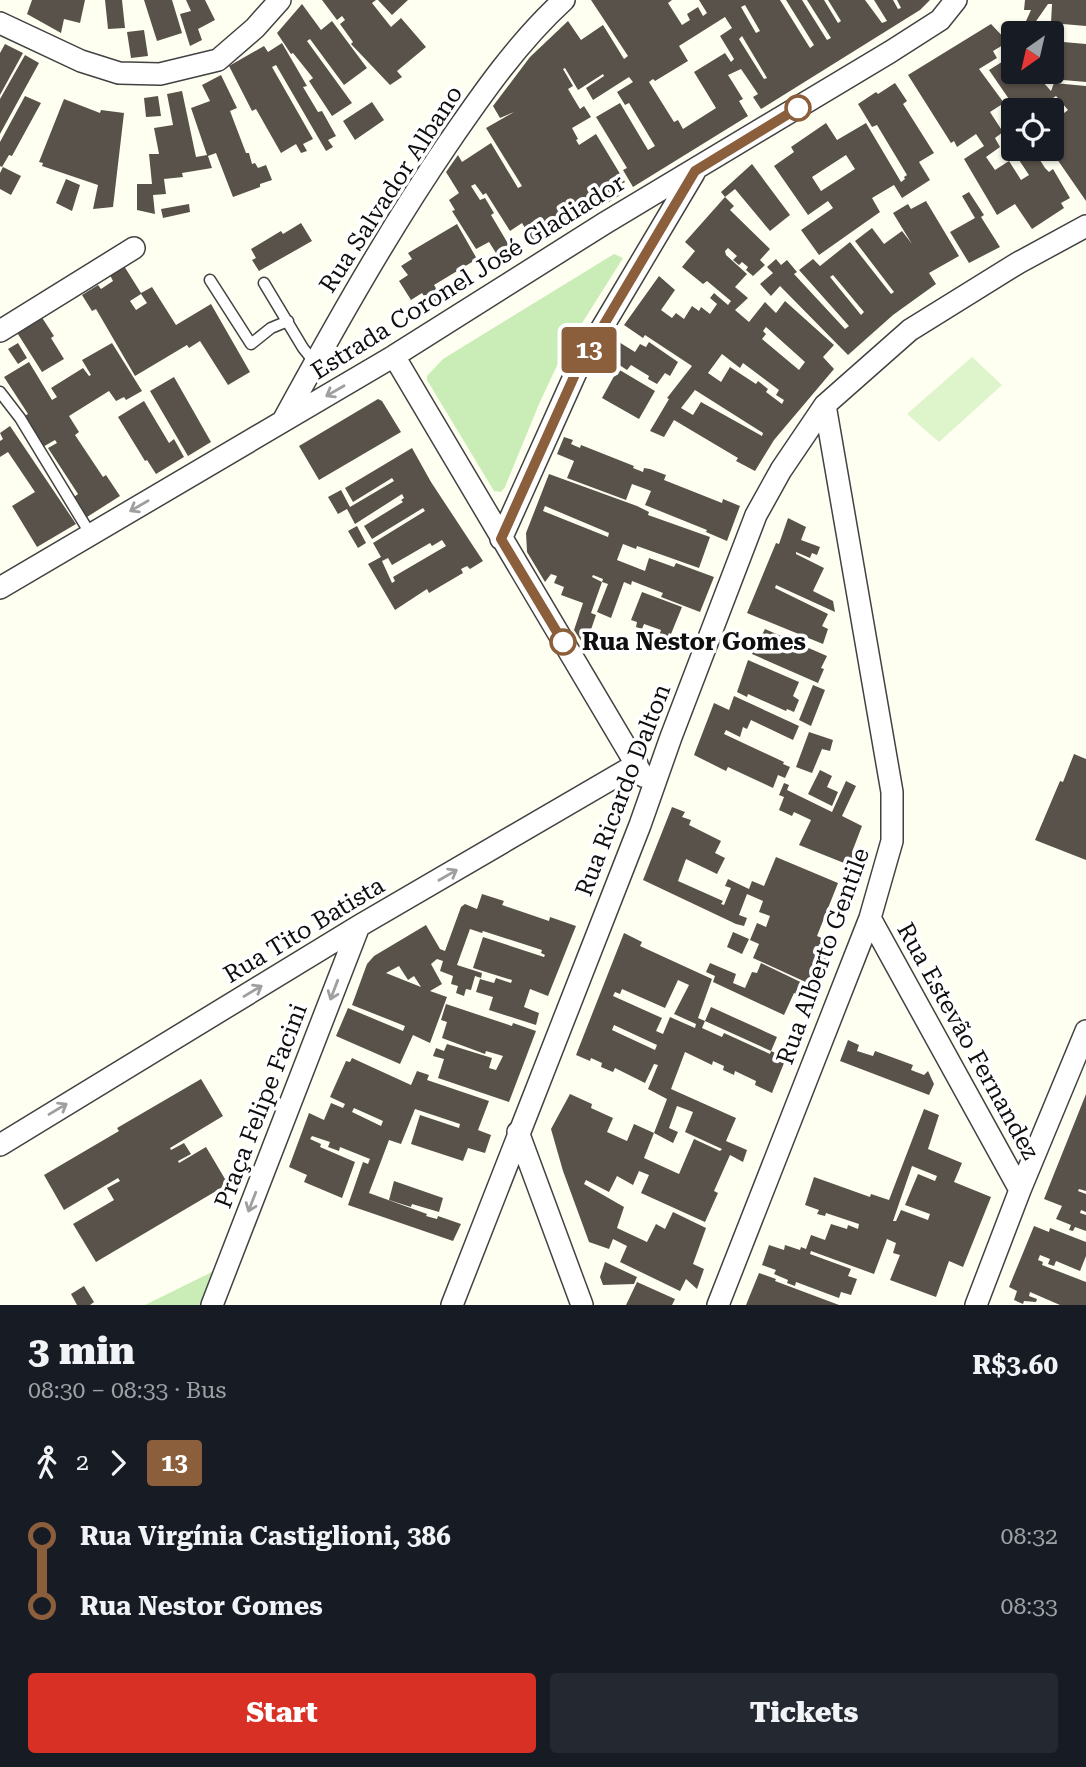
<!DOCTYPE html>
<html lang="en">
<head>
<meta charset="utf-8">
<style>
  :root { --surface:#171b24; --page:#242831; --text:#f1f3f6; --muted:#9ea1a6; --accent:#d93025 }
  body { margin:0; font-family:"Roboto Serif",serif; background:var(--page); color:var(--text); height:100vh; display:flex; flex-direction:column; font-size:26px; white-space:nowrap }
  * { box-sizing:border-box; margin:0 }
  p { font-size:23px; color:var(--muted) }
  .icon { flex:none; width:38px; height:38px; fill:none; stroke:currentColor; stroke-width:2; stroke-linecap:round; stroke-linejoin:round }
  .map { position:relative; height:1305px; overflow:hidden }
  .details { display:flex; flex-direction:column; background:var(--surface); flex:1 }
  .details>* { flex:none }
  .badge { padding:0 14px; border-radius:5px; font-size:24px; line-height:46px }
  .needle { width:46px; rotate:214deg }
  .controls { position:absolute; left:1001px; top:21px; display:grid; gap:14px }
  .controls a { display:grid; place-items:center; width:63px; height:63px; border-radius:7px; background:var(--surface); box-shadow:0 2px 5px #0004; font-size:35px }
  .map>.badge { position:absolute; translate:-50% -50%; box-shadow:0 0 0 4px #fff }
  .legs { display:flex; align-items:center; gap:10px; height:77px; padding:0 28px; font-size:23px }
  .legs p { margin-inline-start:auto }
  .summary { display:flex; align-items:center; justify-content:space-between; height:119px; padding:0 28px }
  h1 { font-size:38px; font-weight:800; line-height:52px }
  .primary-button { display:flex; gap:14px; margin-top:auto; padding:14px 28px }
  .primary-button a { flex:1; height:80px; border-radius:7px; background:var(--accent); color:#fff; font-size:28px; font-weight:800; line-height:80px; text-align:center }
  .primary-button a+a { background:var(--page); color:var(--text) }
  ul { padding:0 28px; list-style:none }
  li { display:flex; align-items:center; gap:24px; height:70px; font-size:26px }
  li i { display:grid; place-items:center; width:10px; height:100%; margin:0 9px; background:currentColor }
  li i::after { content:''; width:18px; height:18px; margin:-9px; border:5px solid; border-radius:50%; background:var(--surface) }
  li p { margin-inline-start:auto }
  li:first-child i { background:linear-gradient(#0000 50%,currentColor 0) }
  li:last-child i { background:linear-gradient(currentColor 50%,#0000 0) }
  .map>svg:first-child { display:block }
  .green { fill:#caedb7 }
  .pitch { fill:#def4ca }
  .building { fill:#59524a; fill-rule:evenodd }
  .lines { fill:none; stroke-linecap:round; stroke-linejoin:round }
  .service-casing { stroke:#424242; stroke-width:13 }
  .minor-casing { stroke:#424242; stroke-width:24 }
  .service { stroke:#fff; stroke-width:10 }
  .minor { stroke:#fff; stroke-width:21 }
  .oneway { stroke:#9f9f9f }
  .line-1-casing { stroke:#fff; stroke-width:16 }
  .line-1 { stroke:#8b5e3c; stroke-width:10 }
  .stop-1-dot { fill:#fff; stroke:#8b5e3c; stroke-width:3.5 }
  .labels { text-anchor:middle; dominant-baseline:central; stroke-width:7; stroke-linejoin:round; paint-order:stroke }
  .street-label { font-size:24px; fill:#0f0f0f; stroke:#fff }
  .stop-label { font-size:24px; font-weight:bold; fill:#0f0f0f; stroke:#fff; text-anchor:start }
</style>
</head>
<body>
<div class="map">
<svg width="1086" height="1305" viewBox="0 0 1086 1305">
  <rect width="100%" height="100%" fill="#fffff1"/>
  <path class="green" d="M614,254L623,258L562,355L539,404L505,487L501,492L494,491L427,380V376L443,359Z
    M216,1270L201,1305H145Z"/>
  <path class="pitch" d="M972,357L1002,385L939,442L907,414Z"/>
  <path class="building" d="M32,0H85L80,23L64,19L61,33L27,14Z
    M105,0H122L125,28L108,29Z
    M144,0H172L182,33L157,41Z
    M186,0H205L215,20L198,29L202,40L190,46L180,14L191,11Z
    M322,0H376L372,3L391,27L401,18L426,47L397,71L402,77L390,85L351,44L353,42L340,24L345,20L342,16L337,20Z
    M378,0H408L392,15Z
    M591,0H672L668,3L682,25L690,20L687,14L698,7L703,16L707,13L699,0H780L810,48L814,45L786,0H802L827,40L831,38L807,0H824L838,23L841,21L828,0H865L882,23L887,21L874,0H893L898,9L901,8L897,0H930L920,10L761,109L753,97L758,94L741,69L728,75L743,99L739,101L748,116L633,187L623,170L627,168L596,117L620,103L648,150L655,146L629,103L625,105L617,92L633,82L629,77L593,100L586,88L604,76L603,74L578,90L565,68L563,69L573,86L568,89L580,109L584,106L591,117L572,128L578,139L576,140L579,145L596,134L625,182L618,186L622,194L536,246L522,223L510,231L486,193L483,195L475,184L471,186L480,200L485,198L494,213L491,215L516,257L503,264L489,242L476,249L452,211L455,210L449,200L459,193L446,172L458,155L462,162L491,143L518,188L522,186L486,128L514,112L500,118L493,106L530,57L568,21L581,40L603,25L624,59L628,56ZM745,5L760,31L756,33L741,7ZM725,17L732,28L720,36L734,59L731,62L725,53L694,72L716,108L683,129L678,120L674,122L649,82L653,79L655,81L688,61L679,46ZM742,36L767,78L764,79L739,39Z
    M1025,0H1086V26L1051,23L1052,4H1048L1032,27L1026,21L1031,10H1024Z
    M302,4L321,30L332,21L367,68L344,85L310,39L307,41L352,103L332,116L309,81L313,78L293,53L291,54L277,33Z
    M991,24L1008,42L993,51L997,58L979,69L1004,103L990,112L1003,132L995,138L1000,147L986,157L995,170L1009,161L1021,180L1029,175L1015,154L1022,149H1033L1045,168L1049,172L1053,169L1070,198L1061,203L1064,208L1032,229L1015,204L997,215L964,159L984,146L976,134L957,147L954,141L951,143L908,75Z
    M144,30L148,56L131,58L127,32Z
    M1052,41L1086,44V82L1063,80L1061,78L1063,60L1052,59Z
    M282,43L307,86L303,87L318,112L322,111L336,136L328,140L333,147L326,151L276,65L272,67L313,139L303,144L307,151L301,153L296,144L281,153L256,109L252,111L229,66L264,46L268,52Z
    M5,44L23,53L0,95V53Z
    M25,55L39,63L0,134V99Z
    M1013,55V72H1034L1051,91L1054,83L1086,86V201L1050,149L1052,122L1068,110L1056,96L1040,107L1043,110H1013V117L1005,106L1011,102L989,70Z
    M221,75L237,108L230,111L246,153H249L252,164L255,163L258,168L266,165L272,180L260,184V187L233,197L216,153L208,156L212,168L182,173L183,177L164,179L166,194L153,195L155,214L137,210V184H152L149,154H159L154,128L173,125L167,94L182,91L196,157L207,155L191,108L210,101L202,85Z
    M895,83L907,101L903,104L934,153L919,162L930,180L902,198L894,185L872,198L880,212L819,255L801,230L833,208L828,201L808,215L774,166L794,152L791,147L826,123L837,140L866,123L901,182L905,179L904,177L907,175L877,125L872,127L858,104L876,92L878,94ZM846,155L855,169L821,191L812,177Z
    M25,96L41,103L12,156L9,155L2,167L0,166V142Z
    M158,96L161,116L146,117L144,98Z
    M64,99L100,113L101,110L124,113L113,207L93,209L98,185L42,166L43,163L39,162Z
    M372,102L384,120L355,140L343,121Z
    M752,164L790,215L770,231L735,189L725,197L734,206L730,210L770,249L760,260L765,265L753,276L746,270L748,267L742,262L739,265L733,260L737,256L728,248L725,251L726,255L747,274L735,287L748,298L735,310L749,322L765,302L776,313L785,301L834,345L823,357L834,369L774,440L755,471L736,461L738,458L674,420L664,437L650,431L669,399L667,398L692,366L645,335L643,338L624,325L659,276L675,290L661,310L672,318L676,313L684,319L692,306L699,311L701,307L710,314L717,304L710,298L714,293L728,305L731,301L707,281L703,284L682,267L695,251L685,242L725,197L721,192ZM766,327L805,362L799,370L762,339L766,334L763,331ZM722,354L740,368L743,363L779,390L776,395L784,400L782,404L766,392L768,389L758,381L756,384L730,367L721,382L708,373ZM695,390L763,433L762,436L701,402L693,415L681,408Z
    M3,167L21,176L11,195L0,189V173Z
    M66,179L80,185L72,211L56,203Z
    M969,192L984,215L981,217L1000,247L969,263L950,232L975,218L962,196Z
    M926,201L959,256L929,273L936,284L893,315L848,355L780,286L771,296L760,284L773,273L767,267L776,259L781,265L787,260L797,272L794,274L845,329L849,326L799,270L813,259L820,266L850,242L891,294L894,292L855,241L872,228L884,244L902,231L912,244L893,213L908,204L911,209ZM833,275L864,312L861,315L830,277Z
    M189,204L190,212L163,218L161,209Z
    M301,223L312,241L259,271L252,260L256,258L251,249L281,231L283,234Z
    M457,224L477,259L434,285L443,300L431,307L422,293L411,300L399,281L408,275L401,266L412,259L408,253Z
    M124,266L141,293L152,287L176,325L211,304L250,372L228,385L200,341L189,348L187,345L135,376L96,309L92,311L82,295L98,285L101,289L113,281L110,275ZM141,294L147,303L136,310L130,301Z
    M41,316L54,336L51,338L64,359L42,372L16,331Z
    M614,339L635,352L640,344L646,347L649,342L678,362L670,376L665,373L657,384L648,379L649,376L631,365L627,370L604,355Z
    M18,343L27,358L18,364L8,349Z
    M112,343L142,391L126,400L124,397L116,401L109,391L69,416L79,432L75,435L103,477L106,475L120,496L87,517L74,497L78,494L48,448L57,443L55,440L41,448L22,417L28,414L4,377L29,362L52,400L57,397L51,388L83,368L89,376L91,375L82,360Z
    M618,369L655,391L639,419L602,398Z
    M174,377L211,442L188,456L150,391Z
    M378,399L382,401L401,432L319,480L299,446Z
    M144,401L169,443L174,439L184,457L156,474L147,460L145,461L118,417Z
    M10,426L76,524L37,547L12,506L35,492L8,452L0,457V441L3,439L0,433Z
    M564,437L573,440L571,444L580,448L581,445L634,466L633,468L643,472L644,468L650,469L666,475L664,480L722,503L723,499L740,506L727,541L706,532L707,530L645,505L651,491L643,488L632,484L626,500L567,478L574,461L557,454Z
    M412,448L431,482L483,561L470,569L467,566L461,569L463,573L429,593L427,589L395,610L368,564L381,557L373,543L425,511L423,508L372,539L364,526L403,502L401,500L404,498L402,494L355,524L347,509L338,514L328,497L341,490L350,507L394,481L392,478L353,502L345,488ZM442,540L446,546L393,577L395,581L392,583L382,561L388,558L392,565L430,543L432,546Z
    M549,474L637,506L649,512L648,515L710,537L699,568L637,546L636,549L623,544L617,560L645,571L649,558L674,567L676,563L714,577L700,612L661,597L663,593L632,581L631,585L624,582L611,618L597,612L608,584L602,582L603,579L593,575L592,577L602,582L591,613L596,615L585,647L574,630L583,603L561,595L564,587L554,583L557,576L551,574L545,582L527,552L526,533ZM545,506L609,533L608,537L543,511Z
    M788,518L806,527L801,540L820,547L817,555L812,553L810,558L796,552V554L824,568L813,591L833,601L835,612L776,585L775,588L828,614L822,626L828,629L823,644L747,613L776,543L779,544Z
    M357,526L366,543L358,548L348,531Z
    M642,592L682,607L671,634L669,633L667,638L659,636L661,630L644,624L642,629L636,627L637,622L631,620Z
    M765,629L827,656L821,668L824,669L818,683L752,654Z
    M748,660L799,682L793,696L799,700L794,712L787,709L786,711L748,694L747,697L737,692Z
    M813,685L825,690L811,726L799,720Z
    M734,696L799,726L793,740L751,720L747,729L743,727L740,737L726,730L724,734L784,762L783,764L790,767L785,778L778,775L773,788L728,767L726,771L694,755L714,703L729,710Z
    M809,732L833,740L830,751L822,749L812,773L796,767Z
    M1074,754L1086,759V860L1035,840L1060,781L1063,782Z
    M820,770L832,776L827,787L838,792L832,806L808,794Z
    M846,781L856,786L842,816L862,826L852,852L864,859L859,869L799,845L811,820L794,812L792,816L779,810L784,797L779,795L784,783L789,785L787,790L832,812Z
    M672,807L685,812L682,817L691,820L689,825L721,841L715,853L725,858L717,874L686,859L678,881L723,901L721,904L724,905L731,888L725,886L728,879L749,889L752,881L764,886L776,857L838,883L817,936L833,943L809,1000L794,993L784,1015L713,982L715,976L706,972L710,963L736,974L733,983L745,988L752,972L757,973L761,963L811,987L812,985L753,958L759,944L750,940L757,923L766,927L770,916L759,912L763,901L747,894L739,915L747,918L744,926L736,924L643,880Z
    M482,894L504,901L502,905L549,921L550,917L576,926L548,996L530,989L524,1007L539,1013L536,1025L489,1010L493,997L476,992L480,979L494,983L496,978L511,983L512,980L473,968L483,937L544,957L545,955L541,953L542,950L483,931L482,933L470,929L457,965L482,973L481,978L475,976L471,990L466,989L464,996L456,993L458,986L451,984L453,976L440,971L443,961L437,959L431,964L442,984L430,991L447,997L430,1043L413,1035L400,1064L336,1036L348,1008L403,1031L405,1026L352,1005L367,964L374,956L426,925L440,949L445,951L461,907L465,904L477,909ZM399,966L408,980L414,976L421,987L386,973Z
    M733,932L749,939L742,954L727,947Z
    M624,933L642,942L640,946L712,979L698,1018L705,1021L702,1028L722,1037L724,1033L770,1054L771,1051L786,1058L772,1093L755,1085L756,1081L735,1071L734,1075L723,1070L724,1066L713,1061L712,1065L685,1052L671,1089L736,1118L726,1141L747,1150L743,1162L730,1155L714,1191L718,1193L705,1222L641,1193L649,1175L639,1171L633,1185L617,1176L609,1192L586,1180L584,1184L624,1207L617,1228L647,1242L656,1224L665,1229L673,1212L706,1228L693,1264L704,1269L697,1289L686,1279L680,1291L620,1262L627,1246L613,1239L609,1249L589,1242L563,1171L551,1129L570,1094L592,1104L591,1108L613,1118L607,1132L627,1141L634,1124L654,1133L667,1099L648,1089L658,1065L654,1064L645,1083L615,1068L613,1072L601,1067L602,1063L591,1058L590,1061L576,1055ZM678,980L689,985L674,1014L696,1024L695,1028L670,1017L663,1034L656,1031L662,1018L613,996L615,992L620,994L622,989L665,1008ZM614,1025L657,1045L655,1050L612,1030ZM677,1106L693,1112L685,1132L722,1149L720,1151L694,1139L679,1174L644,1158L654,1133L673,1143L678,1132L669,1128Z
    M446,1004L512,1026L513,1023L536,1031L509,1102L438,1078L444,1059L433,1056L436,1048L444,1051L447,1044L492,1058L489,1068L496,1070L503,1056L486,1051L485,1054L442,1038L447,1022L441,1020Z
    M711,1007L777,1037L771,1051L705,1021Z
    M848,1040L859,1045L857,1051L873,1056L875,1051L913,1065L911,1070L924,1075L928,1071L934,1084L929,1095L840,1061Z
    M352,1058L411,1085L417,1071L429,1075L427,1080L489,1101L478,1130L491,1135L485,1153L468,1148L463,1161L411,1144L420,1115L459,1128L460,1124L415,1109L401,1144L389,1140L369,1193L427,1214L426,1216L437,1219L438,1216L461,1224L453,1241L348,1205L363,1162L368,1164L370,1159L340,1147L339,1151L328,1147L330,1142L312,1136L310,1139L321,1144L320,1147L355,1162L342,1198L304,1182L307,1175L289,1167L309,1113L324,1120L331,1103L343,1108L345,1104L330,1097L346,1061L350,1062ZM354,1108L383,1121L381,1126L352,1112Z
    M201,1079L223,1116L170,1148L171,1150L184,1143L191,1154L178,1161L179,1163L206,1147L228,1184L96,1262L73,1224L114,1200L107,1188L120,1181L118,1178L64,1210L44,1175L119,1131L117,1128Z
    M1086,1094V1191L1079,1189L1078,1191L1086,1194V1212L1081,1210L1080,1213L1086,1215V1231L1075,1227L1073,1231L1069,1230L1071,1225L1056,1219L1062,1206L1044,1199Z
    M924,1109L939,1115L928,1149L962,1163L954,1182L991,1197L963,1267L949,1261L936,1297L890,1280L900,1255L893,1253L896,1243L887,1239L874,1274L811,1251L810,1254L851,1269L848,1276L857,1279L851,1295L841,1292L839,1298L796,1282L795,1286L787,1283L788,1280L774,1274L776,1270L762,1265L769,1245L784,1250L785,1245L800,1250L801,1247L806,1249L811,1235L825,1240L831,1224L847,1229L848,1225L858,1229L859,1224L826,1213L825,1216L817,1214L819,1210L805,1205L814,1177L870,1197L871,1194L889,1200ZM912,1166L937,1176L935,1181L918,1174L905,1205L930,1214L928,1220L901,1210L896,1221H893Z
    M394,1181L443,1198L439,1212L412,1204L411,1207L389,1200Z
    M1034,1226L1049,1232L1050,1228L1086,1242V1256L1080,1271L1056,1261L1054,1266L1048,1264L1050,1259L1040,1255L1038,1260L1043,1262L1042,1265L1086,1282V1305H1060L1030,1292L1029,1296L1037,1299L1036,1302L1024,1301L1023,1304L1014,1300L1017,1291L1009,1287Z
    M605,1262L637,1277L634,1284L603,1285L600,1277Z
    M759,1273L776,1279L775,1281L839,1305H746Z
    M637,1282L675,1299L672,1305H626Z
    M84,1286L94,1302L90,1305H77L71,1294Z"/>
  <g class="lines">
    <defs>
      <path id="service" d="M210,280L251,344L271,328L288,321
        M264,283L303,348L315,363
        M0,392L20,418L91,535"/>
      <path id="minor" d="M0,23L81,61L119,73L160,74L218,60L255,28L280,0
        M0,331L134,248
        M394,356L643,776
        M284,419C335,326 387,233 447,145C482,94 518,42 564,0
        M501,539L577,370L694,173
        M0,588L394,356L605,223L890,52L940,20L956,0
        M870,918L1020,1190
        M518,1132L582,1305
        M0,1145L359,926L637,764
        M212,1305L359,926
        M452,1305L640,825L671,737L756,515L781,470L825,405L910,330L1018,263L1086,226
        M718,1305L870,918L892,841V792L825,405
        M976,1305L1020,1190L1086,1031"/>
    </defs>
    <use href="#service" class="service-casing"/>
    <use href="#minor" class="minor-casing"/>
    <use href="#service" class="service"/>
    <use href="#minor" class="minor"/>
  </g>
  <defs><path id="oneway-shaft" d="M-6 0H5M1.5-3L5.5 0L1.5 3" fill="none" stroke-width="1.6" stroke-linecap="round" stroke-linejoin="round" transform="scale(1.75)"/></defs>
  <g class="oneway">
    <use href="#oneway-shaft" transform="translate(335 391) rotate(150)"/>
    <use href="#oneway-shaft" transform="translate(139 506) rotate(150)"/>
    <use href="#oneway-shaft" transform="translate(448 875) rotate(-30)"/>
    <use href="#oneway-shaft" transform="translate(334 990) rotate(111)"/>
    <use href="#oneway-shaft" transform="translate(253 991) rotate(-31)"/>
    <use href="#oneway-shaft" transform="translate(58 1109) rotate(-31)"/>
    <use href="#oneway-shaft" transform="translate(252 1202) rotate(111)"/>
  </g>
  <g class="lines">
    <defs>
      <path id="line-1" d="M563,642L501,539L577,370L695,171L798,108"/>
    </defs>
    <use href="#line-1" class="line-1-casing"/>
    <use href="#line-1" class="line-1"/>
  </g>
  <g class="stop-1-dot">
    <circle cx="798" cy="108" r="12"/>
    <circle cx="563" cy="642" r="12"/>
  </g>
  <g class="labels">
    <g class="street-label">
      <text transform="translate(391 189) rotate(-57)">Rua Salvador Albano</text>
      <text transform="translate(468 277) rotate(-32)">Estrada Coronel José Gladiador</text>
      <text transform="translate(623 790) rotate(-69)">Rua Ricardo Dalton</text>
      <text transform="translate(304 930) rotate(-31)">Rua Tito Batista</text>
      <text transform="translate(823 956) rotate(-70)">Rua Alberto Gentile</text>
      <text transform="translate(968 1041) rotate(61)">Rua Estevão Fernandez</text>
      <text transform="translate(261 1106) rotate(-69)">Praça Felipe Facini</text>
    </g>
    <g class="stop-label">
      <text x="582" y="642">Rua Nestor Gomes</text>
    </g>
  </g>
</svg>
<div class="controls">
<a><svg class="needle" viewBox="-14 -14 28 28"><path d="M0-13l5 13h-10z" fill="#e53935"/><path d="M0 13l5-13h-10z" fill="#9ea1a6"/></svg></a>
<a><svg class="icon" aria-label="locate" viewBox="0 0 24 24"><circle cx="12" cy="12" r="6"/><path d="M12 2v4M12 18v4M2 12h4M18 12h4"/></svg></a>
</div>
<b class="badge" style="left:589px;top:350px;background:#8b5e3c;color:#fff">13</b>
</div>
<section class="details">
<div class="summary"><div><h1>3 min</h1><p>08:30 – 08:33 · Bus</p></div><b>R$3.60</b></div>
<div class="legs"><svg class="icon" aria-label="walk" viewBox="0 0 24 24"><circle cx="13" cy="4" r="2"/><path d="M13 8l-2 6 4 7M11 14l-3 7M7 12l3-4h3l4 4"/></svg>2<svg class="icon" aria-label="forward" viewBox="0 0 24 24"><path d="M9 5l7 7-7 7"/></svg><b class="badge" style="background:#8b5e3c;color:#fff">13</b></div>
<ul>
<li><i style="color:#8b5e3c"></i><b>Rua Virgínia Castiglioni, 386</b><p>08:32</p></li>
<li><i style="color:#8b5e3c"></i><b>Rua Nestor Gomes</b><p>08:33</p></li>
</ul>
<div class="primary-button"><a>Start</a><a>Tickets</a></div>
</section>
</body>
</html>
